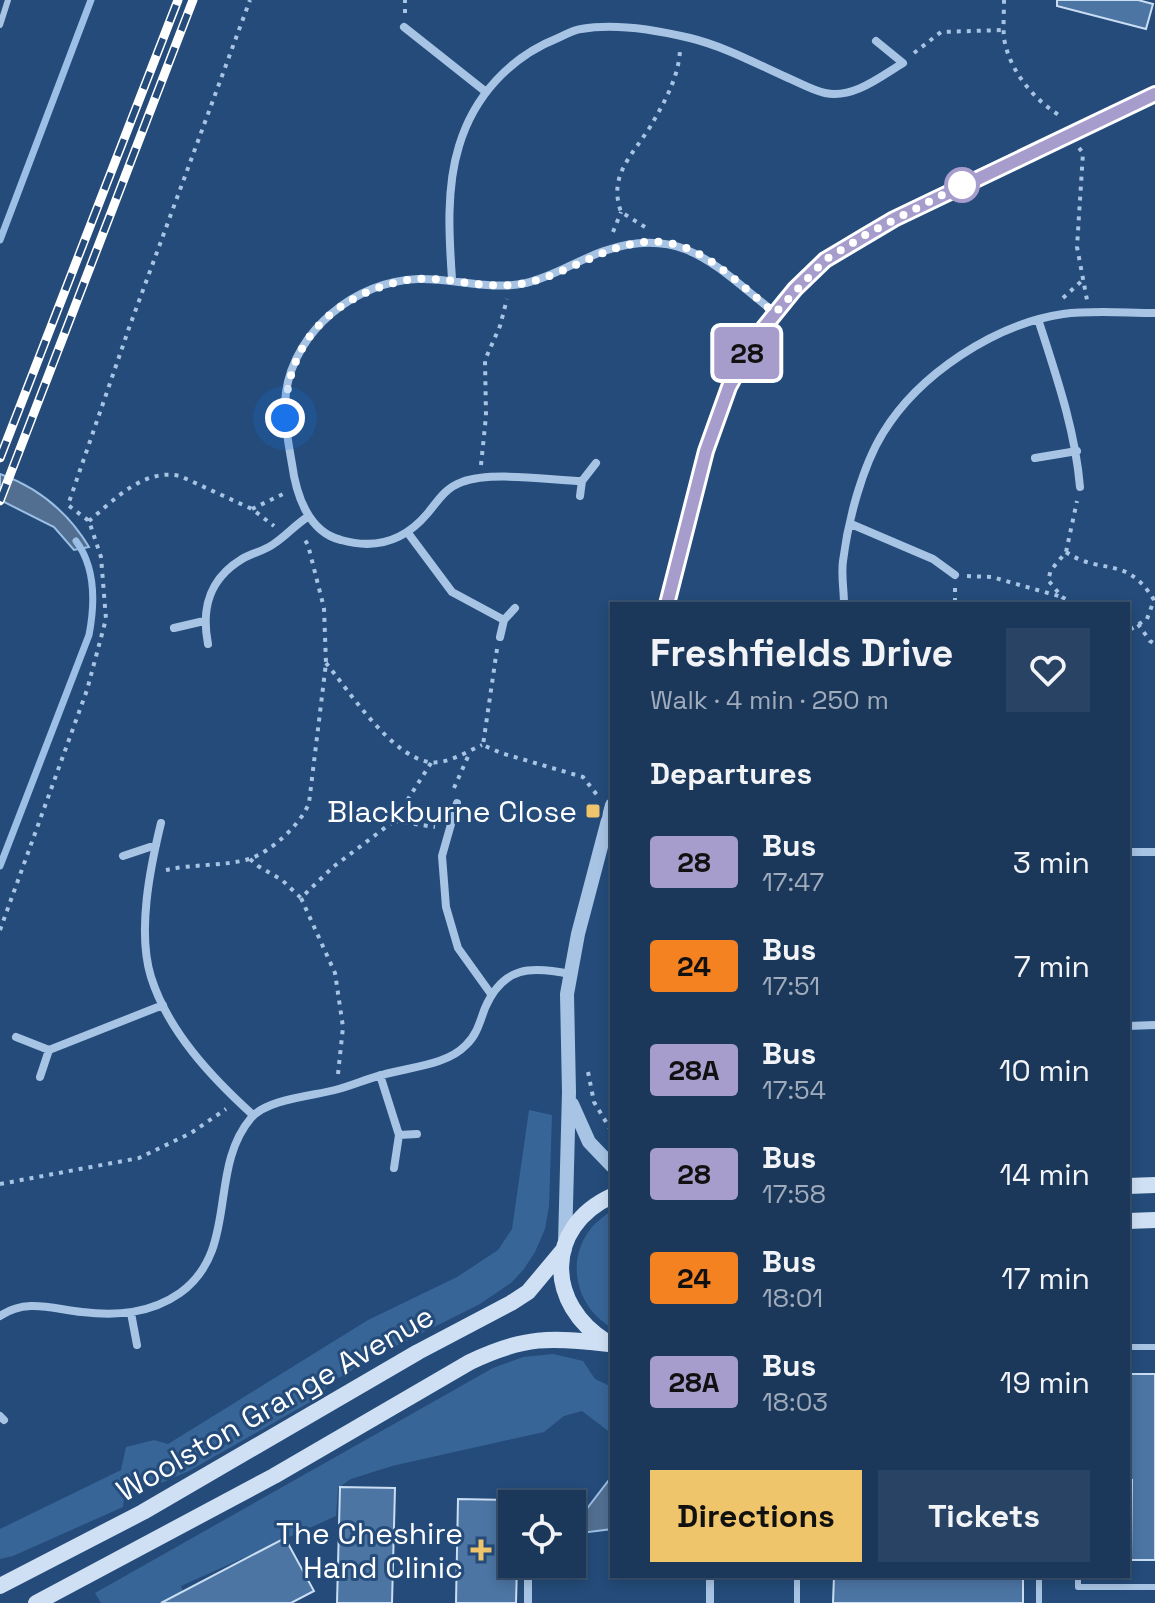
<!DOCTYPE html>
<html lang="en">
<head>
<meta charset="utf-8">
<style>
  :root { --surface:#1b385b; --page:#284364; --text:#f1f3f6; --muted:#a0acbb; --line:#395271; --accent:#eec56b }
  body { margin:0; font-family:"Space Grotesk",sans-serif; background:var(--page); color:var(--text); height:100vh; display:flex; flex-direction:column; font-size:30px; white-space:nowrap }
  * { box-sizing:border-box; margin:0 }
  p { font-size:26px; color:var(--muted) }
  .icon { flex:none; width:44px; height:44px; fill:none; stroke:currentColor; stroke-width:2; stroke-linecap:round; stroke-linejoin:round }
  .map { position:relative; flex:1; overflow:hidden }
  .sheet { position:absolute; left:610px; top:602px; width:520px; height:976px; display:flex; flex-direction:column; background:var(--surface); border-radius:0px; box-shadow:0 4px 12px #0003,0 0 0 2px var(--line) }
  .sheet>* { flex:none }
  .badge { padding:0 16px; border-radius:6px; font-size:28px; line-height:52px }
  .controls { position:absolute; left:498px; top:1490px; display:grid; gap:16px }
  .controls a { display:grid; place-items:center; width:88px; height:88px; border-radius:0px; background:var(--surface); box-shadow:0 4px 12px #0003,0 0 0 2px var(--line); font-size:40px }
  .you { position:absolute; width:40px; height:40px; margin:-20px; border:6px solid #fff; border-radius:50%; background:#1a73e8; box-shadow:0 0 0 12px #1a73e833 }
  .map>.badge { position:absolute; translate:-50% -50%; box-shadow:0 0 0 4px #fff }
  h2 { padding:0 40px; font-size:30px; line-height:72px }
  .round { display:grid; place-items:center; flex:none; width:84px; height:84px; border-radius:0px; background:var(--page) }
  .headline { display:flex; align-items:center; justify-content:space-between; height:136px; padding:0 40px }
  h1 { font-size:38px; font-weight:700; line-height:60px }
  .primary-button { display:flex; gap:16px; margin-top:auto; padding:16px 40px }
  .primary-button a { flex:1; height:92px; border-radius:0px; background:var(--accent); color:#111; font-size:32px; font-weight:700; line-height:92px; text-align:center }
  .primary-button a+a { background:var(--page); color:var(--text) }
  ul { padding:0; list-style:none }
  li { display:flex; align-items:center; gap:24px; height:104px; padding:0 40px }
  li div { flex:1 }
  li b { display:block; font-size:30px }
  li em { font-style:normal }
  li .badge { min-width:88px; font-weight:700; text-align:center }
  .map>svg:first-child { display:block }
  .green { fill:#386597 }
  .water { fill:#526f91; stroke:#9bbfe5; stroke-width:2 }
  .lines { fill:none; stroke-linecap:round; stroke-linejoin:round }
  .stream { stroke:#9bbfe5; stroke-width:7 }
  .building { fill:#4c75a3; stroke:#c9ddf3; stroke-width:2 }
  .path { stroke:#a7c4e4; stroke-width:4; stroke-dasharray:4 6; stroke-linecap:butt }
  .service { stroke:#a7c4e4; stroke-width:6 }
  .minor { stroke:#a7c4e4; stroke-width:8 }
  .tertiary { stroke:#a7c4e4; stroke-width:14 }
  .secondary { stroke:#d0e0f4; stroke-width:16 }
  .rail-casing { stroke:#fff; stroke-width:9 }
  .rail { stroke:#244b79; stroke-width:6; stroke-dasharray:18; stroke-linecap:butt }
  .line-casing { stroke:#fff; stroke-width:18 }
  .line { stroke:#a69dcd; stroke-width:12 }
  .walk { stroke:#fff; stroke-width:8; stroke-dasharray:0 14.4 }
  .stop-dot { fill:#fff; stroke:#a69dcd; stroke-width:4 }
  .poi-dot { fill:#eec56b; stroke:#244b79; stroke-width:3 }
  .labels { text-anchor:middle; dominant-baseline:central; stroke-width:6; stroke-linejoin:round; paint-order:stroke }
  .poi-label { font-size:30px; fill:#fff; stroke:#244b79; text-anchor:end }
  .street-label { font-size:30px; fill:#fff; stroke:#244b79 }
</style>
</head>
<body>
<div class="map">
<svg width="1155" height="1603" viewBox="0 0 1155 1603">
  <rect width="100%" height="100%" fill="#244b79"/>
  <path class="green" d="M529,1110L552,1115L549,1206L545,1229L535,1252L524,1269L512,1282L480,1304L394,1347L371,1351L348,1374L327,1382L324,1394L189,1471L161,1483L125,1489L123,1507L13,1556L0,1559V1529L121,1470L126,1447L154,1440L168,1444L368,1320L457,1277L498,1250L512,1229Z
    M612,1211V1328C566,1301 564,1238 612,1211Z
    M553,1354L583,1361L595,1379L612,1387V1434L582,1411L564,1416L544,1432L392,1466L351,1479L338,1488L336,1516L181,1586L187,1603H101L95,1593L493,1368L523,1357Z"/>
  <path class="water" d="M0,474C39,488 68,512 89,547L74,550L54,527L0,500Z
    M612,1476V1529L581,1533L579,1519Z"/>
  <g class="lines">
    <path class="stream" d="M0,240L91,0
      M0,866L89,635C95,604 96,568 76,541"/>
  </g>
  <path class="building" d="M1057,0H1138L1153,4L1146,29L1057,6Z
    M1131,1374H1155V1560H1131L1132,1480H1128V1392H1130Z
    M340,1487L395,1488L392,1603H337Z
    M458,1499L512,1500V1564H517L516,1603H456Z
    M285,1538L314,1591L291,1603H161Z
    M834,1576H1023V1603H833Z"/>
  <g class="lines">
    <path class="path" d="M1004,0C1004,12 1003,26 1004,38C1009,71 1035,101 1062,117
      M405,13V0
      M914,53L941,32L1004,30
      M1079,148L1083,153L1077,247L1087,300
      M645,227L621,212C608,175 632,156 650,127C664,103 678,79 680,51
      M613,232L621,212
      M1063,298L1085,278
      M481,465L486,416L485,360L500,326L507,299
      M252,509L283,494
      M89,521C115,499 144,468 180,476L252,509L274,526
      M1066,552C1101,576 1126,554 1154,600L1147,619L1131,629L1128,628
      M967,576L992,577L1062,597
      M955,588V604
      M1074,604L1062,597L1048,580L1051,570L1066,552L1077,501
      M1138,624L1150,641L1155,644
      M497,649L483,745L501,753L583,777L597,795
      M326,663C349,691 391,756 429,762C446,765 466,752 482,745
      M454,788L470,752
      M394,821L435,827
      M250,859L258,866L282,880L301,898
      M166,870C192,864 227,866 249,859C271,852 301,824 309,803L326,663L324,608L308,545L303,537
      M0,930L87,690L106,619L101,557L89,521L68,505L129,328L250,0
      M588,1072L594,1102L612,1132
      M338,1074L343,1027L335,973L301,898L333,867L394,821L431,763
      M0,1184L139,1158L191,1133L226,1109"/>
    <path class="service" d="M0,25L8,0
      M1128,1347H1155
      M1078,1576V1587H1155
      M797,1603V1576
      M1039,1603V1576"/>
    <path class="minor" d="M404,27L486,92
      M452,279C449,236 446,188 459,146C474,96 510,57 558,38C565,35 573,30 581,29C614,23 657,30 690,38C723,46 755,63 786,77C798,82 812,90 825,93C853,99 880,77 903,63L876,41
      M1038,319C1056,375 1075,429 1080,487
      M1035,458L1077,451
      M582,481C549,480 491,471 462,482C445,488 438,501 427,514C404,541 376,550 341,540C308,532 296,494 292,464C288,441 283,416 286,392C295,330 356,281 418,279C454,278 490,291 526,283C553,277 578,260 604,251C683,224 716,267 774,312
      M580,496L582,481L596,463
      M851,524L933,559L955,575
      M408,533L452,592L504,620
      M844,604C844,590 841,575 843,561C848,521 862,467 883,433C919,374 995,324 1063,314C1093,310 1125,313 1155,313
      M174,628L204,621
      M500,637L504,620L515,608
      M208,644C201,608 209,579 242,559C252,553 265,551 275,543C287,535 296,524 309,516
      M457,803L442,856L446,907L458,948L491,994
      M161,823C150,868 137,932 151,977C168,1031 211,1077 253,1115
      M1128,852H1155
      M123,856L156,845
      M1128,1026L1155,1025
      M16,1037L49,1050L163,1005
      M380,1075L399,1135L394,1168
      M40,1077L49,1050
      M399,1135L417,1134
      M131,1313L137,1345
      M0,1316C26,1298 53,1309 82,1312C116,1316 150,1314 180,1293C240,1250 207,1170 251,1118C267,1099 312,1096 335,1090C351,1086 366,1079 382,1075C408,1067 446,1066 466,1045C477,1035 480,1021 485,1008C503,966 531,966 570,974
      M0,1416L4,1420
      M528,1564V1603
      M710,1603V1576"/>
    <path class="tertiary" d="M667,604C686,533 698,457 728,389C749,341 784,291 826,260C869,227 921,205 969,181C1031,152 1093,122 1155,94
      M572,1104L589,1142L612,1166
      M565,1243L569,1092L567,994L578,934L612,805"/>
    <path class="secondary" d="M1128,1186L1155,1185
      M1128,1221L1155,1220
      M607,1342C546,1305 544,1227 612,1196
      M0,1586L143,1512L418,1352L511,1303L528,1292L564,1249
      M36,1603L274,1476L470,1362C524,1336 551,1337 609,1344"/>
    <defs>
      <path id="rail" d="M0,458L178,0
        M0,501L193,0"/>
    </defs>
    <use href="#rail" class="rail-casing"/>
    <use href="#rail" class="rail"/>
  </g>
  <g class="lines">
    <defs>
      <path id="line" d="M667,604L706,451L729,387L757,336L795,289L825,260L894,219L1155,94"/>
    </defs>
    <use href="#line" class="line-casing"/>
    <use href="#line" class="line"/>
    <path class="walk" d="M285,418C286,358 314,314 370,291C385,285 401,280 417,279C453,277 489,291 525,283C575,273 617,234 669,243C709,250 744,289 775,313L825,260L867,234L971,180L962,185"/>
  </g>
  <circle class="stop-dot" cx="962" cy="185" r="16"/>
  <g class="poi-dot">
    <rect x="585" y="803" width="16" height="16" rx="4"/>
    <path d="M477 1538h8v8h8v8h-8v8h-8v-8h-8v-8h8z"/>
  </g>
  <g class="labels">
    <g class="poi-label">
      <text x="577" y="811">Blackburne Close</text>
      <text x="463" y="1533">The Cheshire<tspan x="463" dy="34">Hand Clinic</tspan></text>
    </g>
    <g class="street-label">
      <text transform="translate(275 1403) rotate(-30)">Woolston Grange Avenue</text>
    </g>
  </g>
</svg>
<div class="controls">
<a><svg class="icon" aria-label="locate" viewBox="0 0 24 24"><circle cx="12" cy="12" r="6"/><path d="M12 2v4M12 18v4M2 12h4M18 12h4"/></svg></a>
</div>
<div class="you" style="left:285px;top:418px"></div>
<b class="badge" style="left:747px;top:353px;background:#a69dcd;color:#111">28</b>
<section class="sheet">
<div class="headline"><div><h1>Freshfields Drive</h1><p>Walk · 4 min · 250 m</p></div><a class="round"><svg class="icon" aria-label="heart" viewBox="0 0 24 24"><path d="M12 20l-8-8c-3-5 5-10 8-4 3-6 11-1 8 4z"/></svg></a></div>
<h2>Departures</h2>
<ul>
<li><span class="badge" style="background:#a69dcd;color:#111">28</span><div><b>Bus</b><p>17:47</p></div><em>3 min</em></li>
<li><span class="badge" style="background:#f58220;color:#111">24</span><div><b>Bus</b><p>17:51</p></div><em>7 min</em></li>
<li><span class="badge" style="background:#a69dcd;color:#111">28A</span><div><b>Bus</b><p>17:54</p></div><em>10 min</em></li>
<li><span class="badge" style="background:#a69dcd;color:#111">28</span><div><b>Bus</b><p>17:58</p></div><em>14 min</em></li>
<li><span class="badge" style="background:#f58220;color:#111">24</span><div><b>Bus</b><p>18:01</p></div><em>17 min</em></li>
<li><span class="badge" style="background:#a69dcd;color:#111">28A</span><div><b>Bus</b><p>18:03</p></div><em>19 min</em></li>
</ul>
<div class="primary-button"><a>Directions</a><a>Tickets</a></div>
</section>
</div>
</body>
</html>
